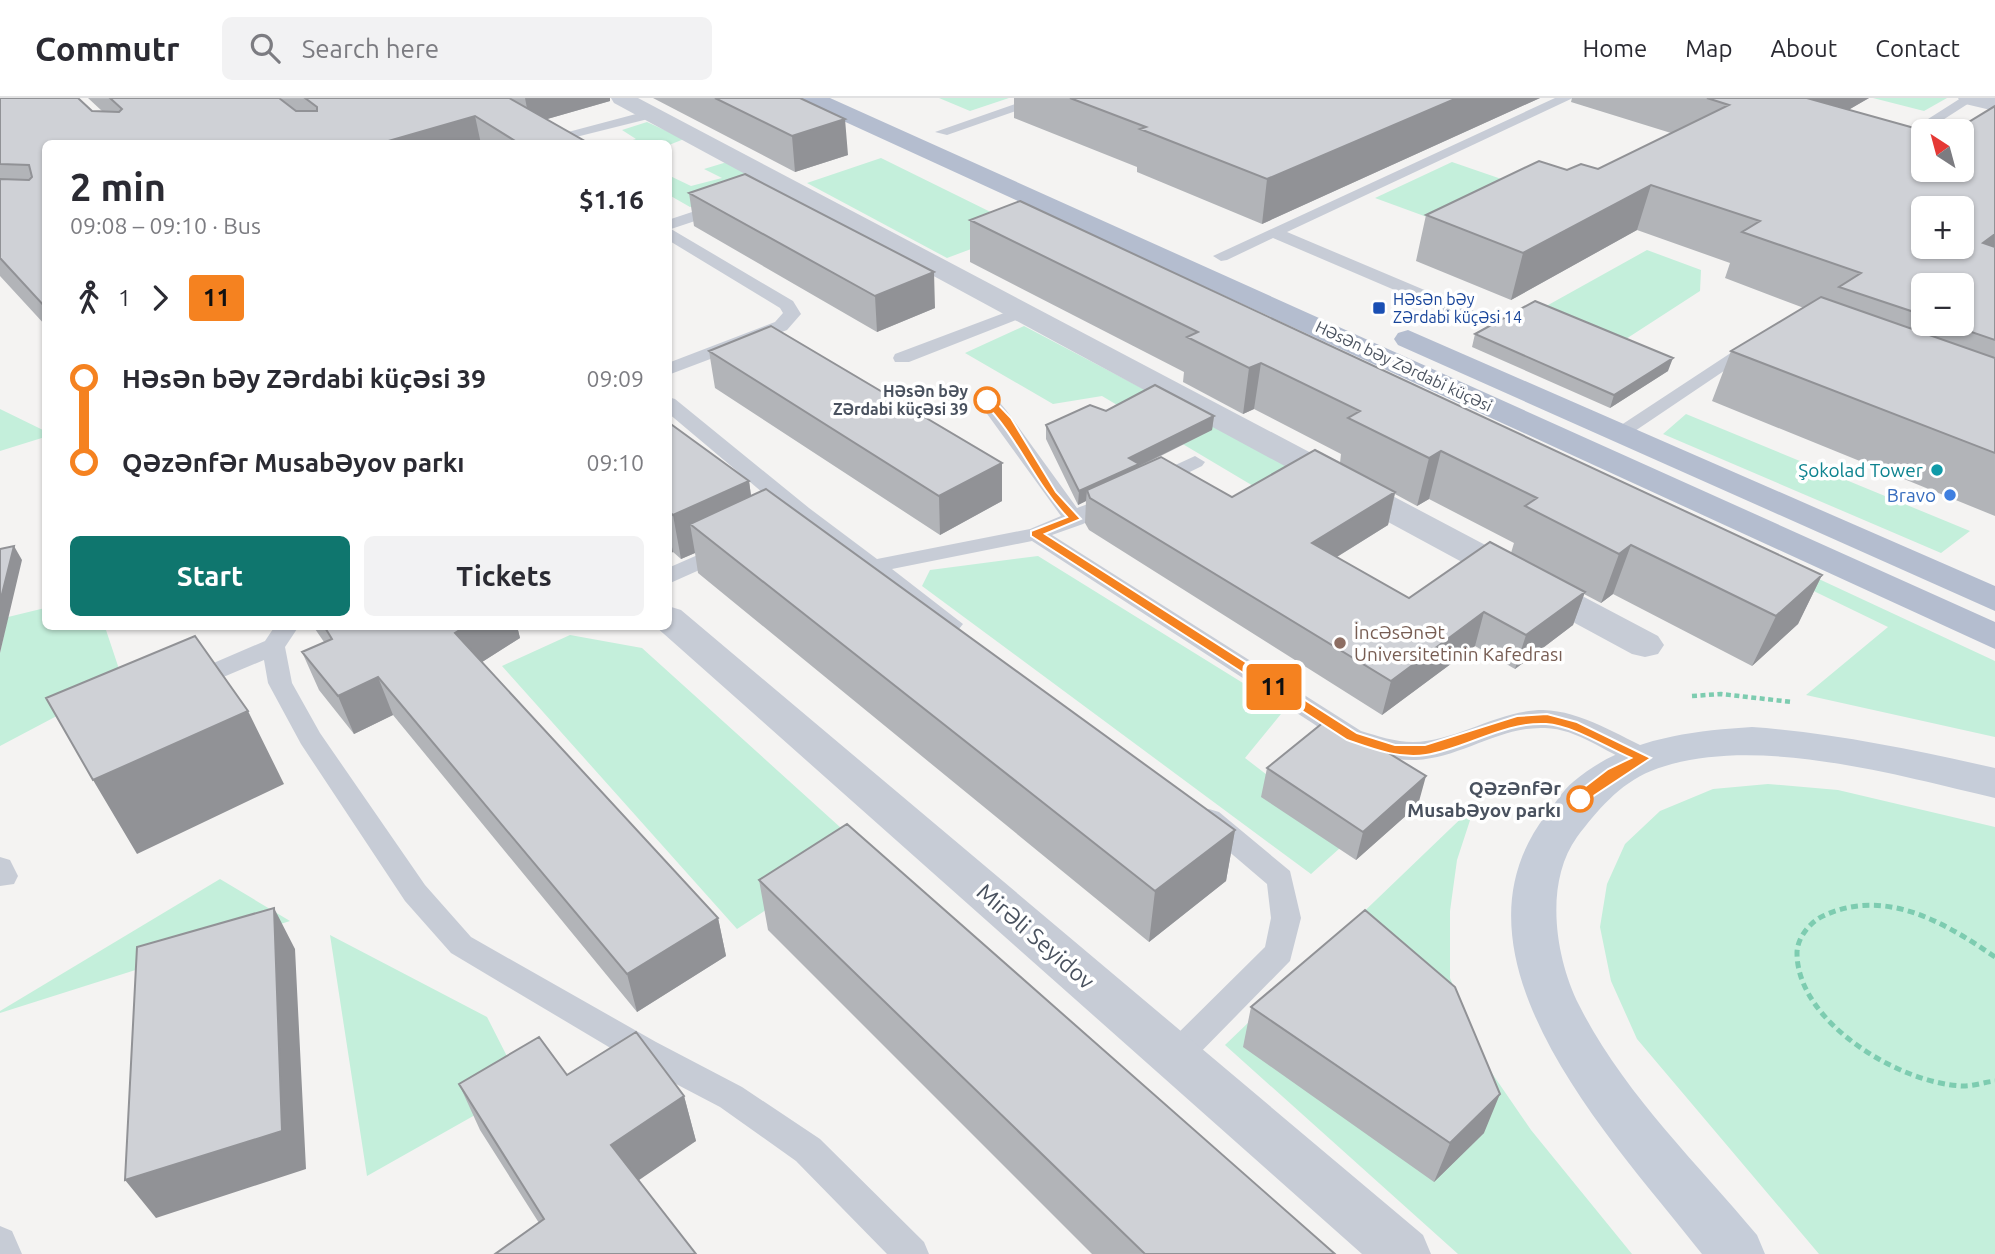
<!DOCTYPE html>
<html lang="en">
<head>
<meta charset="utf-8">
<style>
  :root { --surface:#fff; --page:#f2f2f3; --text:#2b2b33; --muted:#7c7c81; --line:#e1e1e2; --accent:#0f766e }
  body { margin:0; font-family:Ubuntu,sans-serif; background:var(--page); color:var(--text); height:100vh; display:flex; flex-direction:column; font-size:26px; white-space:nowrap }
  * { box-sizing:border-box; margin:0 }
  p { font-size:23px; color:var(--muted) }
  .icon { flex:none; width:38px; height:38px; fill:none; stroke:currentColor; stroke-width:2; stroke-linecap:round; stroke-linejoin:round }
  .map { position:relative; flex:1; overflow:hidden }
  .details { position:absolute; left:42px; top:42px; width:630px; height:490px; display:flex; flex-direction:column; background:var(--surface); border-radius:10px; box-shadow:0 2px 5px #0004 }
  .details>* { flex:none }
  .badge { padding:0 14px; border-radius:5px; font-size:24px; line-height:46px }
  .needle { width:46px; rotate:324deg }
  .fabs { position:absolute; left:1911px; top:21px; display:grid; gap:14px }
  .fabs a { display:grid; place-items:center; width:63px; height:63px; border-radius:10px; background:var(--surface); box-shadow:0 2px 5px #0004; font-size:35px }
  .map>.badge { position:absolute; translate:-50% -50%; box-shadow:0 0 0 4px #fff }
  .legs { display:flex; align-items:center; gap:10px; height:77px; padding:0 28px; font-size:23px }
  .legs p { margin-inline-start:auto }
  .head { display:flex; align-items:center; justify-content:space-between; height:119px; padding:0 28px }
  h1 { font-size:38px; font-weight:700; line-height:52px }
  .primary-button { display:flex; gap:14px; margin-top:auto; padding:14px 28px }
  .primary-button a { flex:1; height:80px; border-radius:10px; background:var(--accent); color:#fff; font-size:28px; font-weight:700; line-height:80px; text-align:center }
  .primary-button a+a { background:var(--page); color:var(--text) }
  ul { padding:0 28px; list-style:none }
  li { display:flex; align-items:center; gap:24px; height:84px; font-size:26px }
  li i { display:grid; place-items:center; width:10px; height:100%; margin:0 9px; background:currentColor }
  li i::after { content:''; width:18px; height:18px; margin:-9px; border:5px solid; border-radius:50%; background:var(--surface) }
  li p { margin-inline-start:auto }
  li:first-child i { background:linear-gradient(#0000 50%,currentColor 0) }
  li:last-child i { background:linear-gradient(currentColor 50%,#0000 0) }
  header { display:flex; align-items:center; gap:42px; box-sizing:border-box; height:98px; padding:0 35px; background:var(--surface); border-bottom:2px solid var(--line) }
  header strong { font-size:33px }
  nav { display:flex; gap:38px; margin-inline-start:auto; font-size:24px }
  .search { width:490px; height:63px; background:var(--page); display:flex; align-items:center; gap:18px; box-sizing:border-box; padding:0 24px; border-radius:10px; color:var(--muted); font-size:26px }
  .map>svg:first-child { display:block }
  .green { fill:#c4efdb }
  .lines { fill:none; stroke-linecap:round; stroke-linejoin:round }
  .path-far1 { stroke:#7dccb0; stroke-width:4.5; stroke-dasharray:5 3.5; stroke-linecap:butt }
  .path { stroke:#7dccb0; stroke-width:5; stroke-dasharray:7 4.5; stroke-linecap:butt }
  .lane { fill:#c7ccd6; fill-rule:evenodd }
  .street { fill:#c7ccd6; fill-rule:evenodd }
  .secondary { fill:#c6cdd9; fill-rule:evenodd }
  .primary { fill:#b4bdcf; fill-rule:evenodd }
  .wall { fill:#b2b4b8; fill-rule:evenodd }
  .shaded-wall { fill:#919296 }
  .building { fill:#cfd1d6; stroke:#919296; stroke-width:2; fill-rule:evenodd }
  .line-1 { fill:#f58220; stroke:#fff; stroke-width:2 }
  .transit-dot { fill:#1a4fb4; stroke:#fff; stroke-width:2.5 }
  .stop-1-dot { fill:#fff; stroke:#f58220; stroke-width:3.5 }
  .culture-dot { fill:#0f9aa8; stroke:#fff; stroke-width:2.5 }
  .shop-dot { fill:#3f7fe0; stroke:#fff; stroke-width:2.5 }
  .education-dot { fill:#8d6e63; stroke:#fff; stroke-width:2.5 }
  .labels { text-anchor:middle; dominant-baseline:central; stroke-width:7; stroke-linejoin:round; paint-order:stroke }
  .far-transit-label { font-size:16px; fill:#164399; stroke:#fff; text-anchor:start }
  .far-street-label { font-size:16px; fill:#4a525f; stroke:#fff }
  .far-stop-label { font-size:16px; font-weight:bold; fill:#4a525f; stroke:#fff; text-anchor:end }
  .culture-label { font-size:19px; fill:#0d838f; stroke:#fff; text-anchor:end }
  .shop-label { font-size:19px; fill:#366cbe; stroke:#fff; text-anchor:end }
  .education-label { font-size:19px; fill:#785e54; stroke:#fff; text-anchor:start }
  .stop-label { font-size:19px; font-weight:bold; fill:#4a525f; stroke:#fff; text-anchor:end }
  .near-street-label { font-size:23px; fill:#4a525f; stroke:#fff }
</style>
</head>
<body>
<header>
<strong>Commutr</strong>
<div class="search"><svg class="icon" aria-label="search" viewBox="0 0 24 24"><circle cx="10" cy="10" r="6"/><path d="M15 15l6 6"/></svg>Search here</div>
<nav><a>Home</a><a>Map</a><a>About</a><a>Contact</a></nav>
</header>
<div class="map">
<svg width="1995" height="1156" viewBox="0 0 1995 1156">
  <rect width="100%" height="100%" fill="#f4f3f2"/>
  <path class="green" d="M939,0H1009L970,13Z
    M1873,0H1947L1924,13Z
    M647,24L684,41L669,47L623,45L636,41L622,32Z
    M881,60L1025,131L947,160L807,85Z
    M727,64L765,86L690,109L669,97L668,77L691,88L722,80L704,71Z
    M1452,64L1536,93L1457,130L1375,100Z
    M1062,129L1995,563V639L1806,597L1888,529Z
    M1647,152L1701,172L1700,193L1612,250L1532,216Z
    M1024,228L1303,375L1265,395L1102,298L1053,306L965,255Z
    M0,311L45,333V339L0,353Z
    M1686,316L1970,433L1941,455L1663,336Z
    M1038,458L1285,611L1245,660L1350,741L1311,776L922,488L930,472Z
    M45,510L46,528L105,529L123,583L0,648V555L8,519Z
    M570,537L642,550L862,749L737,831L502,568Z
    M1768,686L1838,692L1995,729V1156H1819L1637,941L1611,883L1600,829L1607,786L1625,746L1660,713L1713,691Z
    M1475,707L1457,762L1450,813V880L1487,968L1531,1032L1632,1156H1458L1225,947Z
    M220,781L290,823L0,915V913Z
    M330,837L487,919L523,990L367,1078Z"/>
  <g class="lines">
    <path class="path-far1" d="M1692,598L1721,596L1792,604"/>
    <path class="path" d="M1995,859C1944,824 1885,789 1823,818C1810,824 1797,840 1797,855C1797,925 1901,986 1963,988C1974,988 1985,984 1995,983"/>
    <path class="lane" d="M1032,0H1053L947,37L935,34Z
      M1555,0H1573L1287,134L1479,215L1482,219L1479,223H1467L1273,140L1227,162L1221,163L1213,158Z
      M1961,0H1977L1896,52L1891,53L1884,49Z
      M651,12L658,16L656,19L548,46L538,42Z
      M725,103L731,105V111L671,131L793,203L801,216L787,232L668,277V265L775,224L783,215L780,210L668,142V122Z
      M1020,209L1029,214L1026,218L909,264H895L893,260L895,256Z
      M1755,239L1761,240L1764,244L1761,248L1626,339H1612L1609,335Z
      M987,296L994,298L1006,312L1077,410L1115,396L1126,402L1083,426L1052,437L1361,633C1378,638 1395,644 1413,644C1458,643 1498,612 1543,612C1582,613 1619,638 1653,653L1657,660L1653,667L1644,669C1610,659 1581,631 1545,630C1500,628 1461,660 1416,662C1391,663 1366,653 1343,645L1032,443L892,471L963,526L959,531H943L793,420L668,315V299L675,301L809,410L877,461L1030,431L1061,418L977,302Z
      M1195,358L1205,364L1202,368L1159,389H1145L1142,385L1145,381Z
      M725,445L736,452L733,457L668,486V470Z
      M275,528H299L285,549L292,585L320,635L425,787L471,839L656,944L742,989L820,1041L924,1144L929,1156H887L796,1063L720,1009L634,964L451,855L405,803L301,646L268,585L264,562L190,593L181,591L178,585L181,579L265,543Z
      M1209,711L1219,714L1290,773L1301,820L1290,863L1186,969L1175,973L1164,969L1159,959L1164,949L1265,849L1271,820L1267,786L1199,728L1195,721L1199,714Z
      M0,759L10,762L18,778L14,786L0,788Z
      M0,1128L12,1133L22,1156H0Z"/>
    <path class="street" d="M611,0H638L1658,538L1664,547L1658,556L1645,559L1632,556L614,5Z
      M1958,0H1995V13L1961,5Z
      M668,508L681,512L1423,1137L1431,1156H1362L655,528H668Z"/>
    <path class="secondary" d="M1752,629C1835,635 1914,652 1995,670V700C1896,677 1749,634 1651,673C1619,686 1597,713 1577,739C1544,785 1555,859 1579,907C1622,993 1696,1064 1757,1137L1765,1156H1702C1617,1047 1435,861 1546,717C1555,706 1563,692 1573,684C1623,641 1689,633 1752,629Z"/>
    <path class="primary" d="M801,0H830L1995,524V551L804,5Z
      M1408,232L1995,488V513L1398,247L1394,241L1398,235Z"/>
  </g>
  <path class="wall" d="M0,0L92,13H102L88,0H610V3L547,21L590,46H46V228L0,178Z
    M653,0H800L848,57L795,74Z
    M1014,0H1540L1262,126L1137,74V69L1014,20Z
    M1572,0H1869L1848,12L1923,72L1995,8V418L1712,303L1731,253L1804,210L1725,180L1730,165L1637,132L1511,202L1416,163L1426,117L1567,72L1598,71L1671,35L1571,4ZM1923,187L1962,226H1923Z
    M689,95L935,210L877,234L694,128Z
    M970,122L1822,477L1798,526L1752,568L1613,496L1601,505L1584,496L1573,527L1515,571L1475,548L1382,617L1089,432L1085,425L1086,403L1078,407L1046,341V327L1106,313L1214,318L1212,332L1139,369L1232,399L1340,365L1341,356L1254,311L1243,316L1183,284L1184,274L970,164ZM1395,396L1417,408L1429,401L1514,445L1511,455L1409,500L1337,459L1388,427Z
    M1475,236L1668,273L1610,310L1472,249Z
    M709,253L1002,365V403L940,437L715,290Z
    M668,324L749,383L751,398L1235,732L1226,783L1149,844L698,475L695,455L681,461L673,454L668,456Z
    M313,528H517L520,540L482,564L718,820L726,858L637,914L393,617L354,636L319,592L302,554L324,544Z
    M1267,670L1418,707L1356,762L1261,699Z
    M759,782L1335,1156H1092L768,832Z
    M1251,909L1484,1035L1434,1084L1243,949Z
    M567,977L684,998L696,1043L539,1125L480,1032L459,986Z"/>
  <path class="shaded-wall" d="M525,0H610V3L530,26Z
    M1457,0H1540L1262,126L1267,81Z
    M1813,0H1869L1795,43L1810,1Z
    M475,18L481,46H378Z
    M845,21L848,57L795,74L792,38Z
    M1651,87L1637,132L1511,202L1523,155Z
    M1995,136V166L1983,145Z
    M934,174L935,210L877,234L875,198Z
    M1673,260L1668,273L1610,310L1614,297Z
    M1261,265L1254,311L1243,316L1249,270Z
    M1214,318L1212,332L1139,368L1138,380L1090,401L1087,392L1086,403L1078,407L1079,393L1129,360Z
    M1441,353L1429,401L1417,408L1429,360Z
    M1002,365V403L940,437L939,398Z
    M749,383L755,426H690L695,455L681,461L673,417Z
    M1395,394L1388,427L1306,478L1312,445Z
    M668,429L673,454L668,456Z
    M1631,447L1613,496L1601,505L1619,456Z
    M14,448L22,462L0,555V504Z
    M1822,477L1798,526L1752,568L1776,518Z
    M1585,494L1573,527L1515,571L1526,537Z
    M1484,514L1475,548L1382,617L1391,583Z
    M466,528H517L520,540L468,573L455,535Z
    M378,579L393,617L354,636L338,598Z
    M248,613L284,686L137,756L93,682Z
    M1426,678L1418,707L1356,762L1363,734Z
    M1235,732L1226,783L1149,844L1155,793Z
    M274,810L295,851L306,1071L156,1120L125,1082Z
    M718,820L726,858L637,914L627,876Z
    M1500,996L1484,1035L1434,1084L1450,1045Z
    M684,998L696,1043L626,1091L611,1047Z"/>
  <path class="building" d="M0,0H78L92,13L119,14L122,11L110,0H279L296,13H317V9L305,0H509L590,46H520L475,18L378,46H46V210L0,160V81L29,82L32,79L29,67L0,66Z
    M715,0H800L845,21L792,38Z
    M1070,0H1457L1267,81L1140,31L1146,29Z
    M1707,0H1813L1810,1L1925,33H1923V72H1962V33H1954L1995,8V136L1983,145L1995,149V242L1948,226H1962V187H1923V217L1839,189L1861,175L1742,134L1760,123L1651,87L1523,155L1426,117L1539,63L1567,72L1581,66L1598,71L1729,7ZM1923,110H1962V149H1923Z
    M745,76L934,174L875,198L689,95Z
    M1020,103L1822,477L1776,518L1631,447L1619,456L1525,408L1537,400L1441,353L1429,360L1348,320L1360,313L1261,265L1249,270L1187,239L1198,234L970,122Z
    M1821,199L1995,260V355L1731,253Z
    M1535,203L1673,260L1614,297L1475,236Z
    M771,228L1002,365L939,398L709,253Z
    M1155,287L1214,318L1129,360L1139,366L1079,393L1046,327L1090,307L1106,313Z
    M668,324L749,383L673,417L668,413Z
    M1315,352L1395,394L1312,445L1409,500L1490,444L1585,494L1526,537L1484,514L1391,583L1090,400L1087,392L1161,359L1232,399Z
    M766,391L1235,732L1155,793L690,426Z
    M14,448L0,504V451Z
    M324,528H466L455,535L718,820L627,876L378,579L338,598L302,554L332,541Z
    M195,538L248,613L93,682L46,600Z
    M1330,619L1426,678L1363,734L1267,670Z
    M847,726L1335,1156H1145L759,782Z
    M274,810L282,1033L125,1082L137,849Z
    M1365,812L1455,889L1500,996L1450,1045L1251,909Z
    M636,934L684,998L611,1047L696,1156H495L544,1121L459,986L539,939L567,977Z"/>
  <path class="line-1" d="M983,299H991L1011,320L1056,394L1081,421L1045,436L1357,635L1395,647H1425L1517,618L1547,616L1577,624L1651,660L1580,707L1572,701L1574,697L1608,671L1631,660C1605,649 1574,628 1546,626C1503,624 1466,651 1426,657C1398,661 1373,651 1347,642L1031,438V433L1067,419C1034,384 1017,338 983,304Z"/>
  <rect class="transit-dot" x="1372" y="203" width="14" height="14" rx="3.5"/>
  <g class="stop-1-dot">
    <circle cx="987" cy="302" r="12"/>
    <circle cx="1580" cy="701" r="12"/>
  </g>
  <circle class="culture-dot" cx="1937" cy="372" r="7"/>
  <circle class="shop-dot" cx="1950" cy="397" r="7"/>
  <circle class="education-dot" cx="1340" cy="545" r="7"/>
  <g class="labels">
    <g class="far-transit-label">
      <text x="1393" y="201">Həsən bəy<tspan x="1393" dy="18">Zərdabi küçəsi 14</tspan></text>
    </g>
    <g class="far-street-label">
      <text transform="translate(1404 268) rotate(25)">Həsən bəy Zərdabi küçəsi</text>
    </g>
    <g class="far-stop-label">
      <text x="968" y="293">Həsən bəy<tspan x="968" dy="18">Zərdabi küçəsi 39</tspan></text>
    </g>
    <g class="culture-label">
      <text x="1923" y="372">Şokolad Tower</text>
    </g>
    <g class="shop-label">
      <text x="1936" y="397">Bravo</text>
    </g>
    <g class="education-label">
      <text x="1354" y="534">İncəsənət<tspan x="1354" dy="22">Universitetinin Kafedrası</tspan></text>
    </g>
    <g class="stop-label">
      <text x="1561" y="690">Qəzənfər<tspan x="1561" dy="22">Musabəyov parkı</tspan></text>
    </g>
    <g class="near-street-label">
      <text transform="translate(1036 838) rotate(41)">Mirəli Seyidov</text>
    </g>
  </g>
</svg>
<div class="fabs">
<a><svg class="needle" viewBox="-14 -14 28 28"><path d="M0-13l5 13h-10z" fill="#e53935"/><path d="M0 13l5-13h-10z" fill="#7c7c81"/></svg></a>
<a>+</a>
<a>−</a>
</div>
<b class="badge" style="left:1274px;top:589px;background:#f58220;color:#111">11</b>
<section class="details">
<div class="head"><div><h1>2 min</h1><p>09:08 – 09:10 · Bus</p></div><b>$1.16</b></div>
<div class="legs"><svg class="icon" aria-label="walk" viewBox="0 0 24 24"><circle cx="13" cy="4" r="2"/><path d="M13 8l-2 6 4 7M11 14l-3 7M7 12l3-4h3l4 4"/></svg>1<svg class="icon" aria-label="forward" viewBox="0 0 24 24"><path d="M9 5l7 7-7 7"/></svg><b class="badge" style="background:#f58220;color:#111">11</b></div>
<ul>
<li><i style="color:#f58220"></i><b>Həsən bəy Zərdabi küçəsi 39</b><p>09:09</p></li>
<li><i style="color:#f58220"></i><b>Qəzənfər Musabəyov parkı</b><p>09:10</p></li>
</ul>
<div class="primary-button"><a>Start</a><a>Tickets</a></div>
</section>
</div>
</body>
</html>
